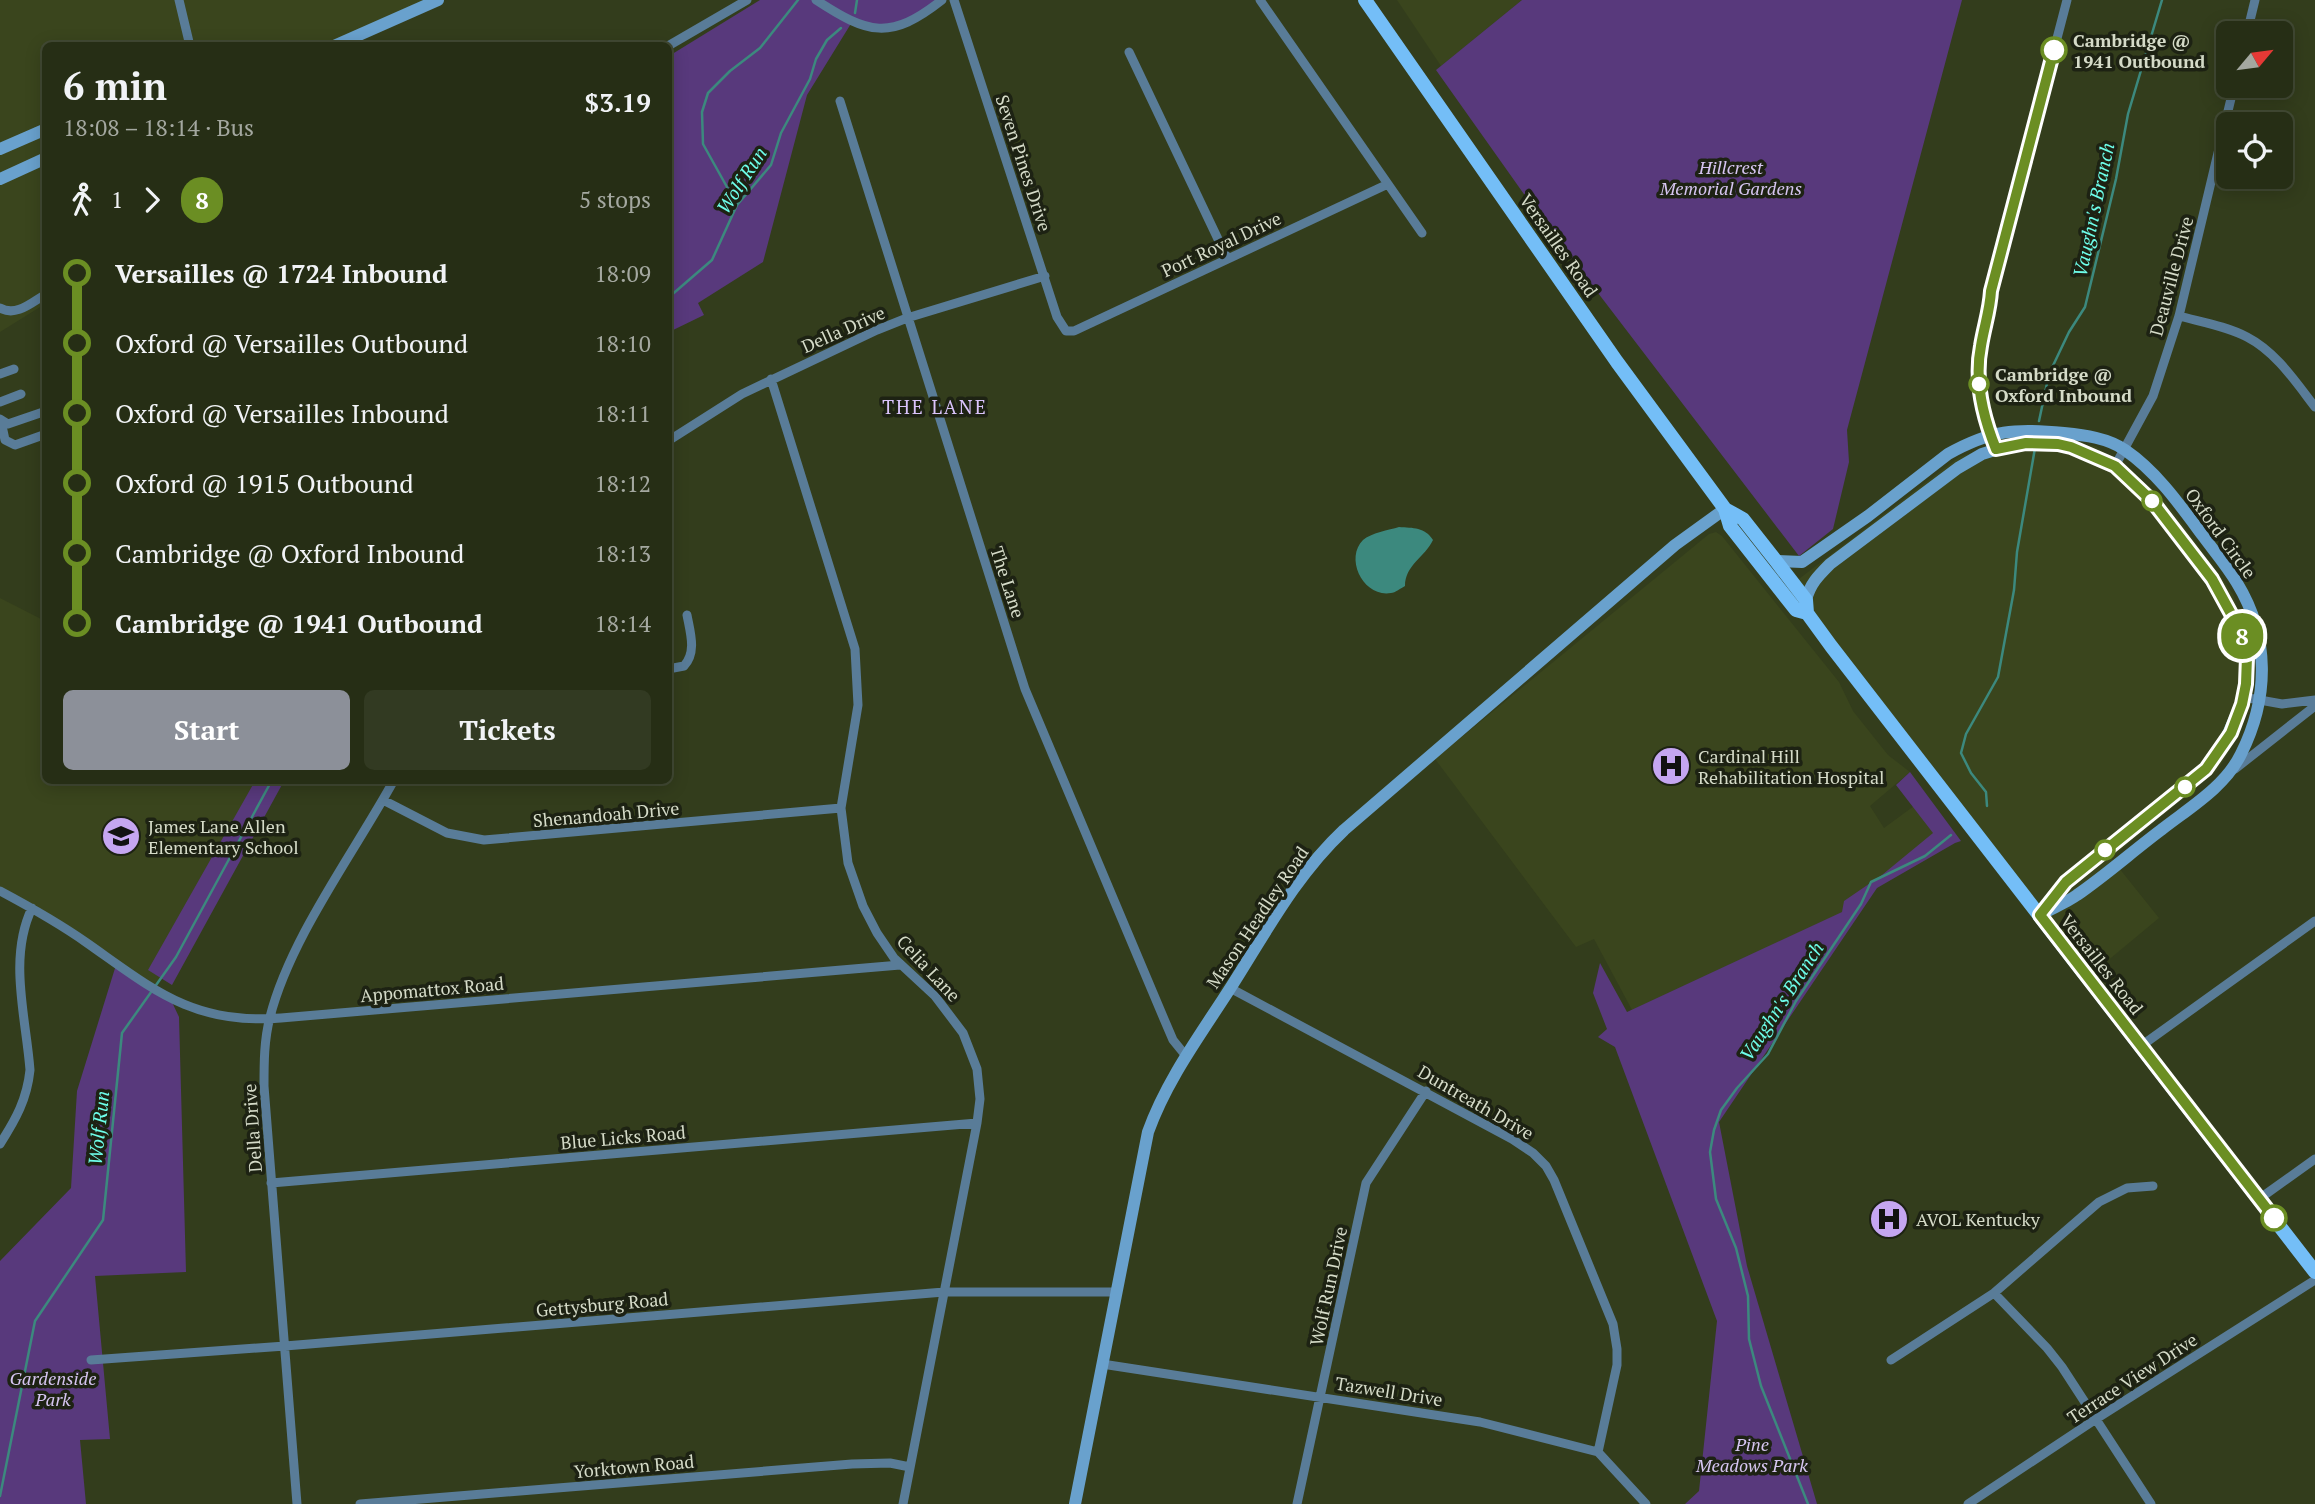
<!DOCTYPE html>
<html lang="en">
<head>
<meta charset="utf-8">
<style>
  :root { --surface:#262e15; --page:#323a22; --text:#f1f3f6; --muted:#a4a8a0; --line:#424a34; --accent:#8c9099 }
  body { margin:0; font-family:"PT Serif",serif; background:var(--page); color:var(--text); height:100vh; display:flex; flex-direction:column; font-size:26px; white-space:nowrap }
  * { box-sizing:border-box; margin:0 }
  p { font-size:23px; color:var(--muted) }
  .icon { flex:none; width:38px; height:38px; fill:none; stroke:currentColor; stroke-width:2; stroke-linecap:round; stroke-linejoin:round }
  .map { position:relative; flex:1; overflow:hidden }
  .side { position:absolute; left:42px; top:42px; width:630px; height:742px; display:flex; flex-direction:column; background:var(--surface); border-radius:10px; box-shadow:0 4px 18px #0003,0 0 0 2px var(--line) }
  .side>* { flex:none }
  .badge { padding:0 14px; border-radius:23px; font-size:24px; line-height:46px }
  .needle { width:46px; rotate:61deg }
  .tools { position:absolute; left:2216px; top:21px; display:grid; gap:14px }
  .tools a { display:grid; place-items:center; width:77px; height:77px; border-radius:10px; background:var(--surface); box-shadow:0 4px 18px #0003,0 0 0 2px var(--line); font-size:35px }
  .map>.badge { position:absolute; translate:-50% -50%; box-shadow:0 0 0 4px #fff }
  .legs { display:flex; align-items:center; gap:10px; height:77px; padding:0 21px; font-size:23px }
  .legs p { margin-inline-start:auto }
  .overview { display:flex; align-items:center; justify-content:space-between; height:119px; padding:0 21px }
  h1 { font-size:38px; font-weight:700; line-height:52px }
  .action { display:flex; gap:14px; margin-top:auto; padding:14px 21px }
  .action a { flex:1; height:80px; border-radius:10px; background:var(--accent); color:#fff; font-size:28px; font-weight:700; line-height:80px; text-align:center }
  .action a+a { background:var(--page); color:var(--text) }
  ul { padding:0 21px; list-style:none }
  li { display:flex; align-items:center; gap:24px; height:70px; font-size:26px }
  li i { display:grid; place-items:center; width:10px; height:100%; margin:0 9px; background:currentColor }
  li i::after { content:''; width:18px; height:18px; margin:-9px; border:5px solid; border-radius:50%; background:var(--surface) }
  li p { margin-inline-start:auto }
  li:first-child i { background:linear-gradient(#0000 50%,currentColor 0) }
  li:last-child i { background:linear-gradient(currentColor 50%,#0000 0) }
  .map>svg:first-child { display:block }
  .built { fill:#3a451d }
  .green { fill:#58397c }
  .water { fill:#3c897e }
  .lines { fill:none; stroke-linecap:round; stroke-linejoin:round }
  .stream { stroke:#3c897e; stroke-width:2.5 }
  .street { stroke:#597c98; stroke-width:9 }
  .secondary { stroke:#69a1cd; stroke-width:12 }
  .primary { stroke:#74bef7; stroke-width:14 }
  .line-1-casing { stroke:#fff; stroke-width:16 }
  .line-1 { stroke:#6b8e23; stroke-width:10 }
  .stop-1-dot { fill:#fff; stroke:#6b8e23; stroke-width:3.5 }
  .labels { text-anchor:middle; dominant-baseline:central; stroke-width:7; stroke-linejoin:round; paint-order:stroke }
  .stop-label { font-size:18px; font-weight:bold; fill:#d5dbc8; stroke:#1d2213; text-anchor:start }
  .street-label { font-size:18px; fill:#d5dbc8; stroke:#1d2213 }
  .park-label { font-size:18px; font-style:italic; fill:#d6c5f1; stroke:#1d2213 }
  .poi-label { font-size:18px; fill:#d5dbc8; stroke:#1d2213; text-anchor:start }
  .water-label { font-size:19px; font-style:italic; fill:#6efeea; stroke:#1d2213 }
  .neighbourhood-label { font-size:19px; letter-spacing:2px; fill:#dac4fc; stroke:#1d2213 }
</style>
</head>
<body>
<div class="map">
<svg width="2315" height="1504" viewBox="0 0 2315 1504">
  <rect width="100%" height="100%" fill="#333d1c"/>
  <path class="built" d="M0,0H438L330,45L46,46L45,304L0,332Z
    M1397,0H1522L1441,66Z
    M2017,438L2096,446L2165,500L2233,594L2255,667L2240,734L2217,771L2111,858L2159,918L2088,977L1787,588L1959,457Z
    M1716,532L1722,536L1839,682L1853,711L1888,755L1910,772L1870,806L1884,828L1914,806L1938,836L1843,912L1632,1010L1594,939L1576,947L1435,759L1709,534Z
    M0,598L45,621L46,780L272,781L176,957L153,990L0,891Z"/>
  <path class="green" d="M760,0H942L926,13L880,28L852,22L807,95L763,262L698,303L704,315L669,332V56Z
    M1522,0H1962L1847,430L1849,462L1833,529L1799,556L1543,221L1436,70Z
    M1910,772L1961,841L1955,843L1877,888L1719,1122L1747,1266L1817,1504H1685L1699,1491L1717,1321L1615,1047L1598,1037L1607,1029L1593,993L1600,963L1627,1012L1842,912L1844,901L1882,875L1933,833L1896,785Z
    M255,781H284L172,985L148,970Z
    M116,965L171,1000L179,1017L186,1272L95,1276L110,1439L80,1440L86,1504H0V1261L71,1188L77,1091Z"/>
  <path class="water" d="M1399,527C1413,528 1425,527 1433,540C1425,557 1405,565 1405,586C1401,588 1395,593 1391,593C1364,598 1344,559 1363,540C1371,533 1389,530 1399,527Z"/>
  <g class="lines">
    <path class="stream" d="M855,13L857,0
      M737,205L703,144L702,112L708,93L730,71L760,48L798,0
      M668,298L712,260L737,205L771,165L781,133L810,79L816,59L827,40L841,28
      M2039,421L2049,374L2069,332L2085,307L2116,179L2128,114L2162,0
      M1987,806L1986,792L1971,773L1961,753L1966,734L1998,677L2014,590L2017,552L2035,448
      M0,1496L35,1321L103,1220L122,1033L176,957L272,780
      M1808,1504L1761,1386L1749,1339L1748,1296L1736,1248L1716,1199L1710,1152L1714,1130L1721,1110L1737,1088L1768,1054L1796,1001L1861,904L1871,882L1925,856L1951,835"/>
    <path class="street" d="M179,0L190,46
      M816,0C868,34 890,41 942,0
      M954,0L1057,317L1066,331H1074L1388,184
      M1260,0L1422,233
      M2247,33L2255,0
      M668,46L747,0
      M1129,52L1227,258
      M840,101L1025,689L1164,1019L1173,1040L1186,1056
      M0,308C16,317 31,303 46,294
      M2179,316C2201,322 2226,326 2247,337C2276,352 2295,381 2315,407
      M0,374L14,369
      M771,379L855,649L858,705L841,808L848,863L863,906L877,933L894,958L935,996L963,1033L977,1069L980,1099L977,1123L903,1504
      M0,402L21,394
      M0,419L8,424L46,411
      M1,421L5,440L15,445L46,434
      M668,441L742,394L877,330L907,318L1045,276
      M1996,449C1983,416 1974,381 1981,346C1984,327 1990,310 1991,291L2067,0
      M2115,466L2153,396L2179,316L2234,86
      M668,669L684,666C697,652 690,632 687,615
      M2243,697L2282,704L2315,700
      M2235,769L2315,706
      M383,800L447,833L484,840L841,808
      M0,891C30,907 60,924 87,943C154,990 193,1025 281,1018L900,965
      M1230,988L1512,1139L1533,1153L1546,1166L1554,1180L1613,1324L1617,1349V1365L1598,1452
      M2141,1046L2315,921
      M0,1144C16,1119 27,1099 30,1070C26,1017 8,958 32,908
      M271,1183L977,1123
      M2259,1199L2315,1159
      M1994,1293L2047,1348L2062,1367L2151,1504
      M91,1360L285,1346L944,1292H1115
      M1891,1360L1994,1293L2099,1202L2127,1188L2153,1186
      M1102,1364L1480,1422L1598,1452L1646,1504
      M297,1504L264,1086C264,1063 264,1040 270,1017C290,938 354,853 394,780
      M360,1504L852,1464L890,1463L910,1467
      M1297,1504L1366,1183L1426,1091
      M1968,1504L2096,1419L2315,1280"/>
    <path class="secondary" d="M334,46L438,0
      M0,149L46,129
      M0,179L46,158
      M1776,561L1802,562L1868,516L1948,454C1991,430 2015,428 2064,433C2084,435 2108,438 2125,450C2157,472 2180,505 2203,536C2214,551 2227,566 2237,583C2270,637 2269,698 2241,754C2225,787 2189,808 2161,830C2133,851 2106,875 2077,895C2066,903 2052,908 2040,915
      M1806,600C1810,584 1818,576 1830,564L1958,468L1982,454L2014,444L2044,443L2071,447L2115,466L2152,501L2224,598L2243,639L2247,657L2246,684L2241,704L2222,748L2206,769L2066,882L2042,912
      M1075,1504L1148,1132C1167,1079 1201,1034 1231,987C1266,932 1296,875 1344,830L1675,545L1725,509"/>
    <path class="primary" d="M1365,0L1617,362L1725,509L1730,526L1796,610L1807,613
      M1725,509L1743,519L1776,561L1806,600L1807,613L1831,646L2315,1272"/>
  </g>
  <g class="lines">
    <defs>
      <path id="line-1" d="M2054,50L1991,291C1990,310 1984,327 1981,346C1974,381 1983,417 1996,449L2026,443L2058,444L2071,447L2115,466L2152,501L2212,579L2235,621L2247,657L2246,684L2242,704L2231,733L2206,769L2066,882L2040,915L2274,1218"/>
    </defs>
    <use href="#line-1" class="line-1-casing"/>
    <use href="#line-1" class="line-1"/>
  </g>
  <defs>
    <symbol id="hospital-disc" viewBox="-11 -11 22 22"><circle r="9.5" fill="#c5a6f1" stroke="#1d2213"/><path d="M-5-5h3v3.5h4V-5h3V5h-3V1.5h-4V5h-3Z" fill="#111"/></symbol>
    <symbol id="school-disc" viewBox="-11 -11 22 22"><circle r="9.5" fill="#c5a6f1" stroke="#1d2213"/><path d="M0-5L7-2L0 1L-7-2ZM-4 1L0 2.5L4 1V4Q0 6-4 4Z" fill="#111"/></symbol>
  </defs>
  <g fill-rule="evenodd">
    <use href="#hospital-disc" x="1649" y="744" width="44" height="44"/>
    <use href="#school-disc" x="99" y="814" width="44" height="44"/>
    <use href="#hospital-disc" x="1867" y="1197" width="44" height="44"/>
  </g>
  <g class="stop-1-dot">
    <circle cx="2054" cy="50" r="12"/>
    <circle cx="1979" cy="384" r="9"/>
    <circle cx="2152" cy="501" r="9"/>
    <circle cx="2185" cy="787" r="9"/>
    <circle cx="2105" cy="850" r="9"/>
    <circle cx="2274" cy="1218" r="12"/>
  </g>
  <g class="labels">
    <g class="stop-label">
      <text x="2073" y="40">Cambridge @<tspan x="2073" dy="21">1941 Outbound</tspan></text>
      <text x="1995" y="374">Cambridge @<tspan x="1995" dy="21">Oxford Inbound</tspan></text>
    </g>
    <g class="street-label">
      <text transform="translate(1024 163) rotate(72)">Seven Pines Drive</text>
      <text transform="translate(1221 244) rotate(-25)">Port Royal Drive</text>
      <text transform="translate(1559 245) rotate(55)">Versailles Road</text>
      <text transform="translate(2171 276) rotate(-75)">Deauville Drive</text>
      <text transform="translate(843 329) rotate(-24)">Della Drive</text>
      <text transform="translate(2221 533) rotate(54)">Oxford Circle</text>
      <text transform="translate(1008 582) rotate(72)">The Lane</text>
      <text transform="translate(606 814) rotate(-5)">Shenandoah Drive</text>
      <text transform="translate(1257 917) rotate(-56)">Mason Headley Road</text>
      <text transform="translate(2102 964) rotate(52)">Versailles Road</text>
      <text transform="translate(929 968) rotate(47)">Celia Lane</text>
      <text transform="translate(432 989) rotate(-5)">Appomattox Road</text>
      <text transform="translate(1476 1102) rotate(30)">Duntreath Drive</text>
      <text transform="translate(252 1128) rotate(-94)">Della Drive</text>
      <text transform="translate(623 1137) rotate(-5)">Blue Licks Road</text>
      <text transform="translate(1328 1286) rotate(-78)">Wolf Run Drive</text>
      <text transform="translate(602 1304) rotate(-5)">Gettysburg Road</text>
      <text transform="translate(2132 1378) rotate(-33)">Terrace View Drive</text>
      <text transform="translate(1389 1391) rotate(9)">Tazwell Drive</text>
      <text transform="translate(634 1466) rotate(-5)">Yorktown Road</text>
    </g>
    <g class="park-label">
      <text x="1731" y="167">Hillcrest<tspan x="1731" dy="21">Memorial Gardens</tspan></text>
      <text x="53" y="1378">Gardenside<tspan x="53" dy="21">Park</tspan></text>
      <text x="1752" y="1444">Pine<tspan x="1752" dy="21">Meadows Park</tspan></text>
    </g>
    <g class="poi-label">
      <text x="1698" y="756">Cardinal Hill<tspan x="1698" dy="21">Rehabilitation Hospital</tspan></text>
      <text x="148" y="826">James Lane Allen<tspan x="148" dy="21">Elementary School</tspan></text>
      <text x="1916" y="1219">AVOL Kentucky</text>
    </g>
    <g class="water-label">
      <text transform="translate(741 180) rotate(-57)">Wolf Run</text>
      <text transform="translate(2093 210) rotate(-78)">Vaughn's Branch</text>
      <text transform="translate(1781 1001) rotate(-57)">Vaughn's Branch</text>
      <text transform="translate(98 1128) rotate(-84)">Wolf Run</text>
    </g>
    <g class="neighbourhood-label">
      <text x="935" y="406">THE LANE</text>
    </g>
  </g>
</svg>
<div class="tools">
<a><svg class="needle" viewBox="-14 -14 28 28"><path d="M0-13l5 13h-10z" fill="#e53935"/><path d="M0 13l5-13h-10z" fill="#a4a8a0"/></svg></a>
<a><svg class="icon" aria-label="locate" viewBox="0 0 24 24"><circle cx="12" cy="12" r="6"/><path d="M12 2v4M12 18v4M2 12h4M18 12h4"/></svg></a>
</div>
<b class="badge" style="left:2242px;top:636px;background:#6b8e23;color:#fff">8</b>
<section class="side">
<div class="overview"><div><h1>6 min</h1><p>18:08 – 18:14 · Bus</p></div><b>$3.19</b></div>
<div class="legs"><svg class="icon" aria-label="walk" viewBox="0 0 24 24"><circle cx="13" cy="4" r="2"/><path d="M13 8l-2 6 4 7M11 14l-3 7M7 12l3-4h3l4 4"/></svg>1<svg class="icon" aria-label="forward" viewBox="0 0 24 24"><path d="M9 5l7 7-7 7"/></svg><b class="badge" style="background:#6b8e23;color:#fff">8</b><p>5 stops</p></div>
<ul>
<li><i style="color:#6b8e23"></i><b>Versailles @ 1724 Inbound</b><p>18:09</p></li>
<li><i style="color:#6b8e23"></i><span>Oxford @ Versailles Outbound</span><p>18:10</p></li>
<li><i style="color:#6b8e23"></i><span>Oxford @ Versailles Inbound</span><p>18:11</p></li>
<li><i style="color:#6b8e23"></i><span>Oxford @ 1915 Outbound</span><p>18:12</p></li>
<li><i style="color:#6b8e23"></i><span>Cambridge @ Oxford Inbound</span><p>18:13</p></li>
<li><i style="color:#6b8e23"></i><b>Cambridge @ 1941 Outbound</b><p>18:14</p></li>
</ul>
<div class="action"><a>Start</a><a>Tickets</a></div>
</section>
</div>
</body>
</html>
